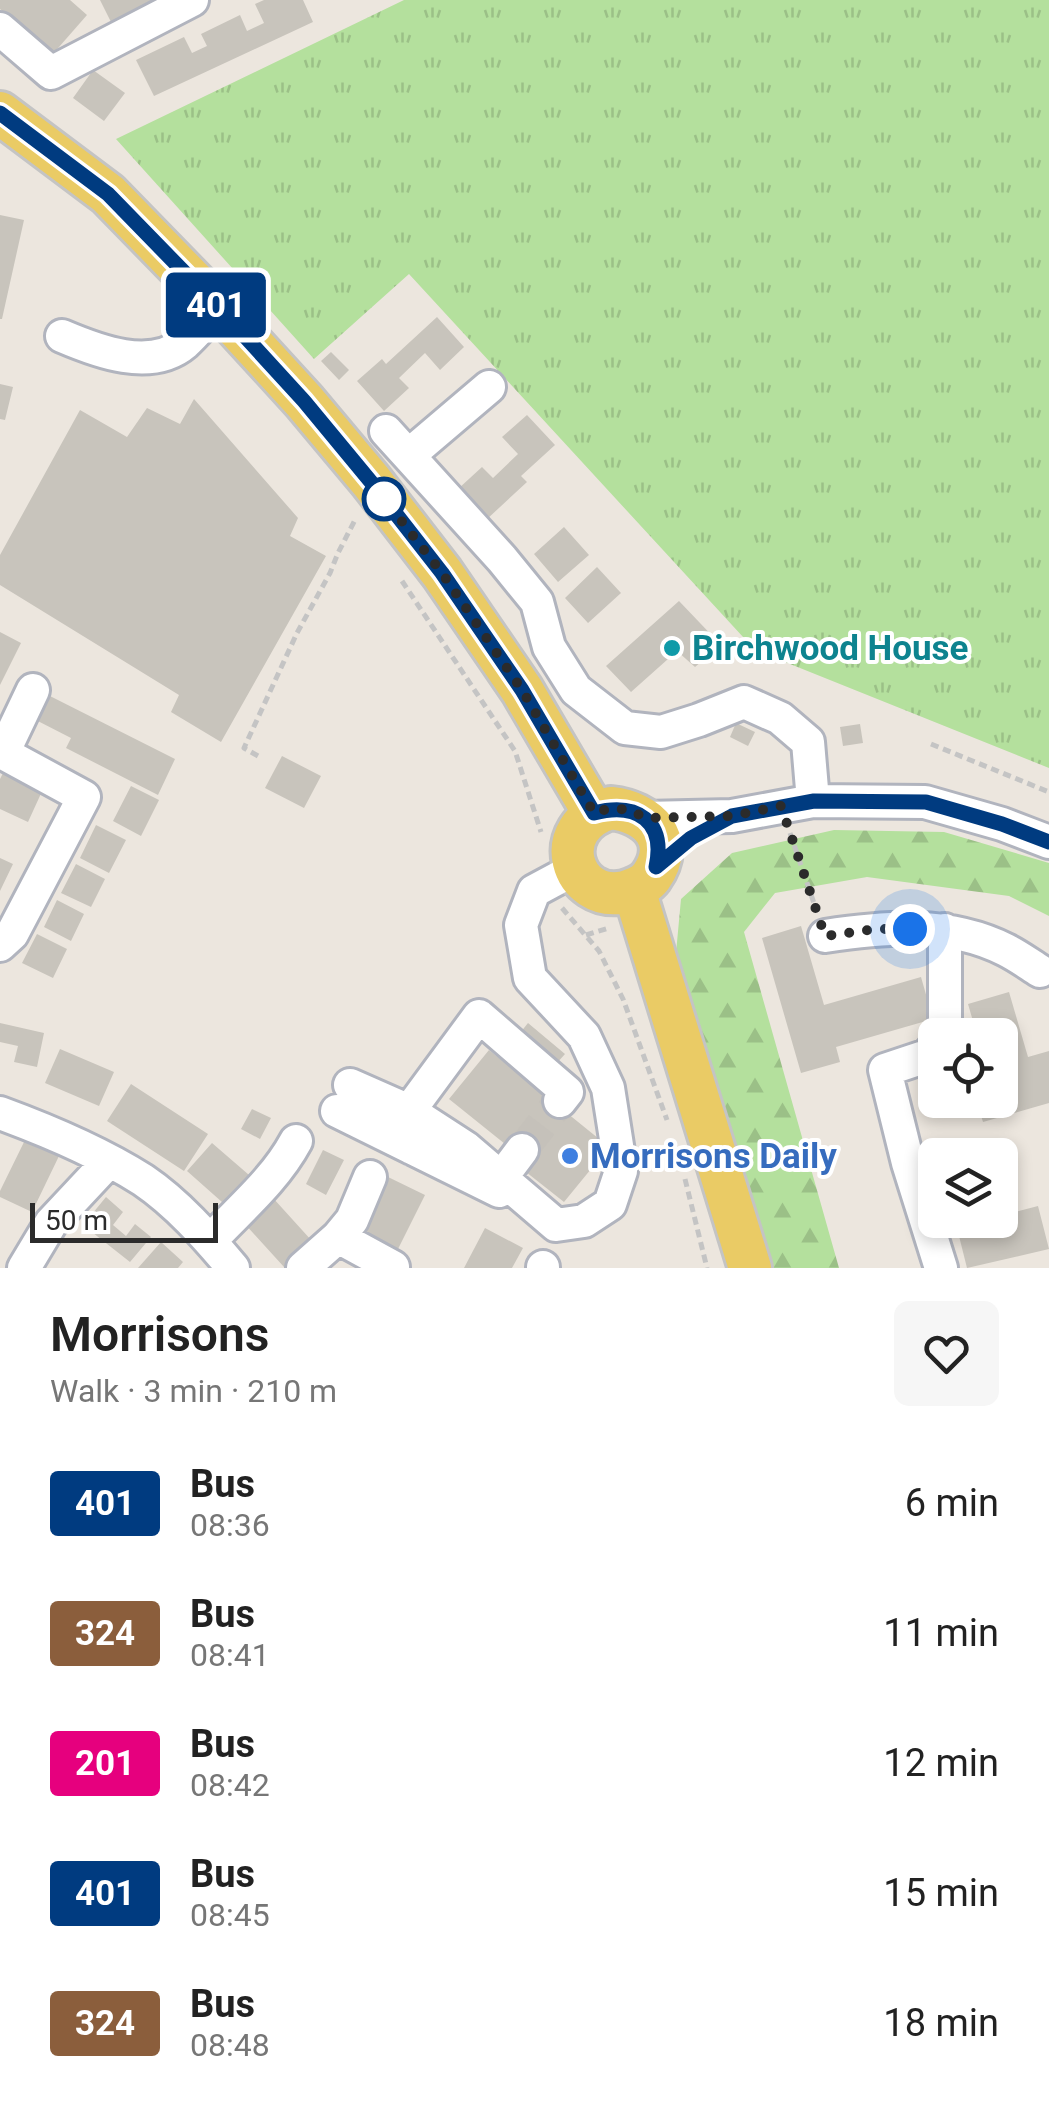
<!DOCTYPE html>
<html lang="en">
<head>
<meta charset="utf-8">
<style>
  :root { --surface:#fff; --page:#f6f6f6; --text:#222; --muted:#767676 }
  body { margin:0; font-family:Roboto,sans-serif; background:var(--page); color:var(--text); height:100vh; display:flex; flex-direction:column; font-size:38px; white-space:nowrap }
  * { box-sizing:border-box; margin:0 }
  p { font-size:32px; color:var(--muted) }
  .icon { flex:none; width:55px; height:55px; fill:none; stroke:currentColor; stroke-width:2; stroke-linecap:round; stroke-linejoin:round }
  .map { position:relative; height:1268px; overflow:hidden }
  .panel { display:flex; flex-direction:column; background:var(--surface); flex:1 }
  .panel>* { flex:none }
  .badge { padding:0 20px; border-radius:8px; font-size:35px; line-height:65px }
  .tools { position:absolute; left:918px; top:1018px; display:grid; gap:20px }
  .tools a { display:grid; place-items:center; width:100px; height:100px; border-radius:15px; background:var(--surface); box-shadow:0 5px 15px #0003; font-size:50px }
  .scale { position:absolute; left:30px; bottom:25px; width:188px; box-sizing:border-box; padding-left:10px; border:5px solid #2b2b2b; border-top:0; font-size:28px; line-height:35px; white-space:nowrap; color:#2b2b2b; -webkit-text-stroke:8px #fff; paint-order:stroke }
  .you { position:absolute; width:50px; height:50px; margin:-25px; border:8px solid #fff; border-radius:50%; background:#1a73e8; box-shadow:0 0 0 15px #1a73e833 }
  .map>.badge { position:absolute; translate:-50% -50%; box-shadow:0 0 0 5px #fff }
  .round { display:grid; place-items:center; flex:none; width:105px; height:105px; border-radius:15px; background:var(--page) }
  .head { display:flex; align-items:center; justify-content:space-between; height:170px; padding:0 50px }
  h1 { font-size:48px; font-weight:600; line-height:75px }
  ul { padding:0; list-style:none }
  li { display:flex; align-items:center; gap:30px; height:130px; padding:0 50px }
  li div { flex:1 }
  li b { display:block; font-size:38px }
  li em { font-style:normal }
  li .badge { min-width:110px; font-weight:700; text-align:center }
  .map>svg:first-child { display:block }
  .forest { fill:url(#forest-firs) }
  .park { fill:url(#park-tufts) }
  .building { fill:#c8c4bc }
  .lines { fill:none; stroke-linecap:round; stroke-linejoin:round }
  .minor-tunnel { stroke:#c5c1ba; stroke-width:32; stroke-dasharray:32 16; stroke-linecap:butt }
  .minor-casing { stroke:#b1b4be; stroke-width:38 }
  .major-casing { stroke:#c4c4c4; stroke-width:48 }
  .path { stroke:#c4c4c4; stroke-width:5; stroke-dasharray:8 5; stroke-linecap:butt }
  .minor { stroke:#fff; stroke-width:32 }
  .major { stroke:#eacb65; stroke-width:42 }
  .line-casing { stroke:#fff; stroke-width:22 }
  .line { stroke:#003b80; stroke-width:15 }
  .walk { stroke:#2b2b2b; stroke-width:10; stroke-dasharray:0 18 }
  .stop-dot { fill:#fff; stroke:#003b80; stroke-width:5 }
  .culture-dot { fill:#0f9aa8; stroke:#fff; stroke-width:4 }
  .shop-dot { fill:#3f7fe0; stroke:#fff; stroke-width:4 }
  .labels { text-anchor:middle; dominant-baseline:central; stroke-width:8; stroke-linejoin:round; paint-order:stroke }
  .culture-label { font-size:35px; font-weight:bold; fill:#0d838f; stroke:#fff; text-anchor:start }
  .shop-label { font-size:35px; font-weight:bold; fill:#366cbe; stroke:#fff; text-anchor:start }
</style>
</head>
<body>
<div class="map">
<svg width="1049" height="1268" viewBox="0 0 1049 1268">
  <defs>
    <pattern id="forest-firs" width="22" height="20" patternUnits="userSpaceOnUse" patternTransform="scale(2.5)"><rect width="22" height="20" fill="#b4e09d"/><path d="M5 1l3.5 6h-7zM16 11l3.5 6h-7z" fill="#9bc087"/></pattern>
    <pattern id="park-tufts" width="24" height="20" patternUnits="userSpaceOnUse" patternTransform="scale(2.5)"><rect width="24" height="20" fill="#b4e09d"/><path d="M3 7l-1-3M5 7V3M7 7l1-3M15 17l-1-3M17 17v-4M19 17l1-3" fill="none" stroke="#9bc087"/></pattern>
  </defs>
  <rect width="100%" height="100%" fill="#ece6de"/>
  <path class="forest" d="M834,830L944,832L1049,863V916L1009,896L867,877L775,893L744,932L839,1268H770L676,953L681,899L732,853Z"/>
  <path class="park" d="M404,0H1049V768L755,650L409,274L314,359L116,139Z"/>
  <path class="building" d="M0,0H70L87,15L52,55L0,9Z
    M100,0H156L111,22Z
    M264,0H303L313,22L154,96L136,60L184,37L192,53L207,46L201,34L240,15L247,31L264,23L255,4Z
    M93,70L125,93L104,121L73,98Z
    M0,215L24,220L2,319H0Z
    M437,317L464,347L440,370L425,353L399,378L409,388L384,411L357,381L382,359L386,364Z
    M331,352L349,370L339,380L321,361Z
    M0,384L13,387L5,420L0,419Z
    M194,399L298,518L290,536L326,556L221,742L171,712L179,695L0,585V555L80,410L127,437L147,408L180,424Z
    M527,415L555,445L521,476L527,482L486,520L458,489L482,467L493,478L518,454L502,437Z
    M564,527L589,555L558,582L534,554Z
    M597,567L621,593L588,623L565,598Z
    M679,601L721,645L695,667L677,651L631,692L606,666Z
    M0,632L21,643L0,685Z
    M42,692L175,759L158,795L66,748L71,738L30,717Z
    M736,723L755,732L748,746L730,737Z
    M860,724L863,743L843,746L840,727Z
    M282,756L321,776L304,808L265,788Z
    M5,769L44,787L28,822L0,809V779Z
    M131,786L159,800L141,836L113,821Z
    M96,825L126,840L109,873L80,858Z
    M0,858L13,864L0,891Z
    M76,864L105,879L91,907L61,893Z
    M57,900L84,914L71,941L44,927Z
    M801,926L824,1005L921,977L933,1019L836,1047L840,1062L801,1073L762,938Z
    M37,934L67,949L53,978L22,963Z
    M1009,992L1028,1057L1049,1051V1103L983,1122L976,1100H1000V1035H977L968,1004Z
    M0,1023L44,1033L37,1067L14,1062L18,1046L0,1042Z
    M528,1023L565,1054L548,1073L512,1043Z
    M60,1049L114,1072L99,1106L45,1083Z
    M489,1050L609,1147L564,1202L526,1172L531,1165L449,1099Z
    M131,1084L208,1134L184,1171L107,1121Z
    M252,1109L271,1118L260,1139L241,1129Z
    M976,1139L981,1155H938L937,1149Z
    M25,1140L59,1156L32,1212L0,1197V1191Z
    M212,1143L256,1181L231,1210L187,1171Z
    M323,1150L344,1160L326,1195L306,1184Z
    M388,1177L425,1195L397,1251L360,1233Z
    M106,1197L123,1212L113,1225L126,1236L135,1224L151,1237L130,1262L83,1225Z
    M273,1198L312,1241L284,1267L244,1223Z
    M1038,1206L1049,1249L967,1268L955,1220H1000V1216Z
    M485,1228L523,1248L512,1268H464Z
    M161,1242L183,1262L178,1268H138Z"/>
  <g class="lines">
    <path class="minor-tunnel" d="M522,1150L560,1101"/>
    <defs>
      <path id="minor" d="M0,29L51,73L192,0
        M62,336C97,351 151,372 185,343C197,332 207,319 219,308
        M386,431L502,559L537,602L549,647L576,690L625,728L661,732L699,720L744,702L780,718L808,742L813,801
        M409,455L489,387
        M645,818L732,816L813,801L925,802L1002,824L1049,842
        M825,936C886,927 949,921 1006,950C1018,956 1029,964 1040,971
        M0,945L12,934L84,797L3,753L33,690
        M941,1035L945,1022V930
        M935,1047L927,1056L885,1070L908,1163L941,1268
        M350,1085L409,1111L466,1148L556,1225L584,1221L610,1204L621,1171L608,1088L584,1036L530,978L521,925L534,891L575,869
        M337,1111L499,1191
        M0,1113C49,1131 99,1152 143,1180C177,1203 207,1237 233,1268
        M412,1148L409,1111L479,1016L567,1092L560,1101
        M506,1180L507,1170L522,1150
        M338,1237L393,1267
        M210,1241C240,1209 275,1180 296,1141
        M24,1268L51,1223L109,1161
        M303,1268L338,1237L352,1220L370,1177
        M543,1268V1267"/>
      <path id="major" d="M0,113L108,194L219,308L304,401L371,481L442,573L522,690L594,813
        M611,808C648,812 677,840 651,877C645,885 635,889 625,892C571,904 547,826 611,808Z
        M634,890L750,1268"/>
    </defs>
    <use href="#minor" class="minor-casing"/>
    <use href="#major" class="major-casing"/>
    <path class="path" d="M402,581L515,751L541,832
      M931,744L1049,792
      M258,756L244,748L297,633L330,573L338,553L356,518
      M790,833L817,912
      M562,908L599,951L623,999L667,1120
      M586,935L609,928
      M685,1179L707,1268"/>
    <use href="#minor" class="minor"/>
    <use href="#major" class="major"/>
  </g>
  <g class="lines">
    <defs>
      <path id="line" d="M0,113L108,194L219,308L304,401L371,482L442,573L522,690L594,813C637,802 666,821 656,867L691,838L732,816L814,801L926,802L1002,824L1049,842"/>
    </defs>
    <use href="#line" class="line-casing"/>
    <use href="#line" class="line"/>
    <path class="walk" d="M384,499L382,496L442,573L522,690L594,813L611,808L630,810L645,818L732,816L781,806L825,936L876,929H910"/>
  </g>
  <circle class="stop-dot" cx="384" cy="499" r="20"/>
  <circle class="culture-dot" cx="672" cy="648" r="10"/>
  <circle class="shop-dot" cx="570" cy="1156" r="10"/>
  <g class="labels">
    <g class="culture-label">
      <text x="692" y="648">Birchwood House</text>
    </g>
    <g class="shop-label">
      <text x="590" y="1156">Morrisons Daily</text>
    </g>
  </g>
</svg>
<div class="tools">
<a><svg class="icon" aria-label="locate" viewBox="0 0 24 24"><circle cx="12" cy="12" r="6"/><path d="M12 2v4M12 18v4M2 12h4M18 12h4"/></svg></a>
<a><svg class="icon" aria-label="layers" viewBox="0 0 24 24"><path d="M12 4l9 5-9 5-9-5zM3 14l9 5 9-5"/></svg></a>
</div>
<div class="scale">50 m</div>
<div class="you" style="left:910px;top:929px"></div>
<b class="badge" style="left:216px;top:305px;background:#003b80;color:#fff">401</b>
</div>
<section class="panel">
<div class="head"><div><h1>Morrisons</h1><p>Walk · 3 min · 210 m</p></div><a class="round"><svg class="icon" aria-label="heart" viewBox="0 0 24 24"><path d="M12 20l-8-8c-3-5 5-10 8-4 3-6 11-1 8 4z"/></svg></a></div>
<ul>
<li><span class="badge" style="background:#003b80;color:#fff">401</span><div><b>Bus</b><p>08:36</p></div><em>6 min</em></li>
<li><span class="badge" style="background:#8b5e3c;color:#fff">324</span><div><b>Bus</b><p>08:41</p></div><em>11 min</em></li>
<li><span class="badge" style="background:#e6007e;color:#fff">201</span><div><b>Bus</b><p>08:42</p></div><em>12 min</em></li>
<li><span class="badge" style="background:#003b80;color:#fff">401</span><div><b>Bus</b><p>08:45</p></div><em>15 min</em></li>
<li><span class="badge" style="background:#8b5e3c;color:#fff">324</span><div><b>Bus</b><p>08:48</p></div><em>18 min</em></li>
</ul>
</section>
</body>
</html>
